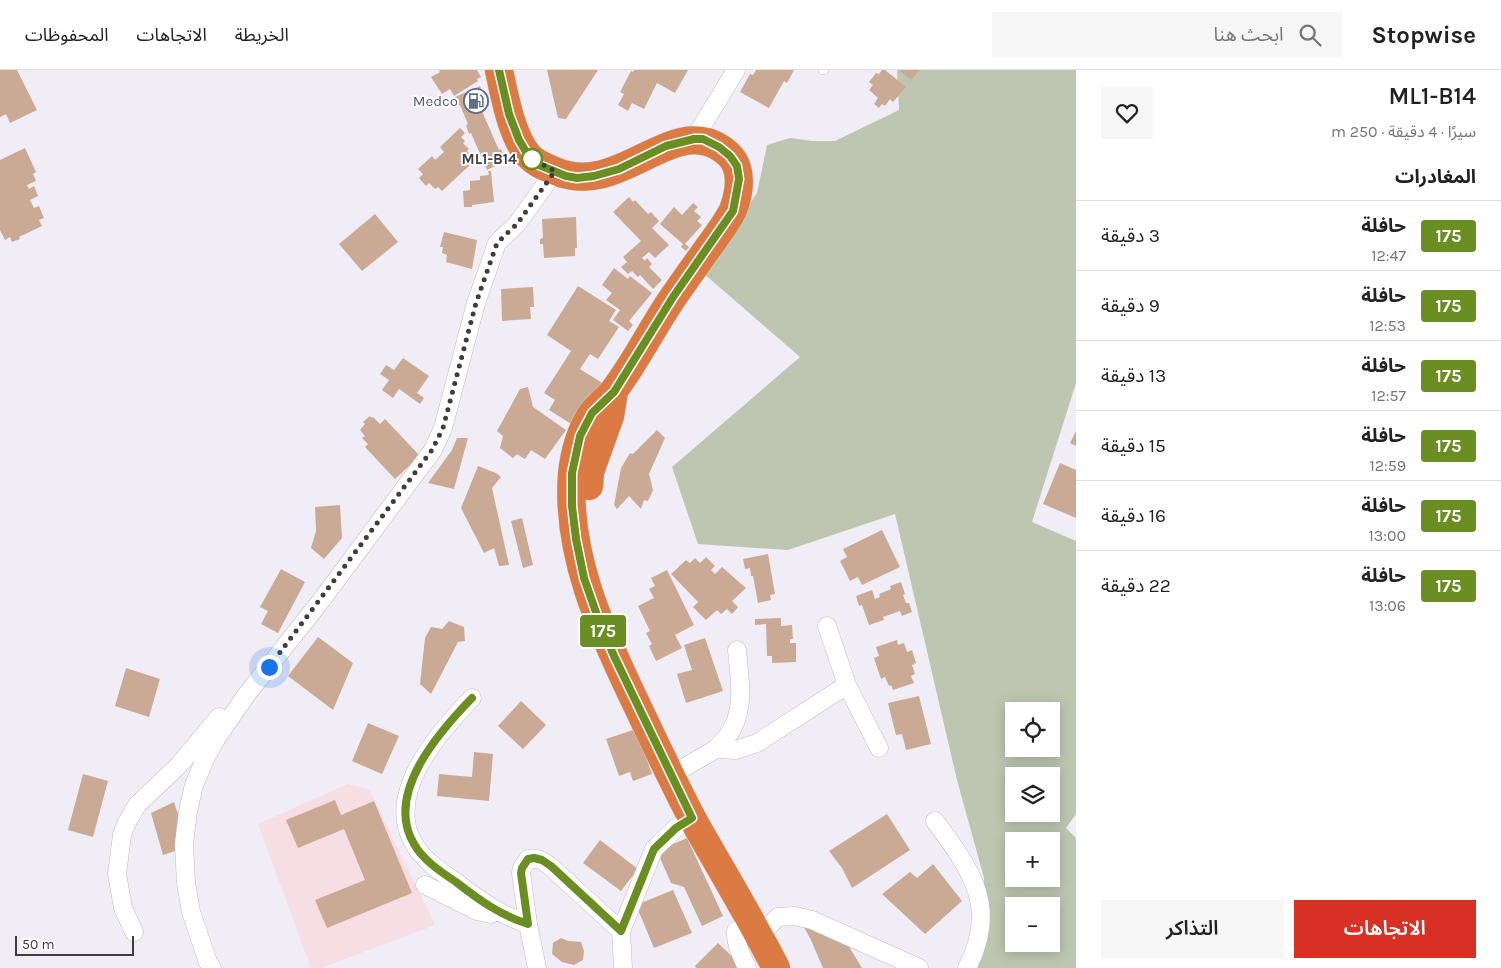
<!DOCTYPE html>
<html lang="ar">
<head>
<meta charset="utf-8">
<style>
  :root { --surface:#fff; --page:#f6f6f6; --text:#222; --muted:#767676; --line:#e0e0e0; --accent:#d93025 }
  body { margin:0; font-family:Karla,"Noto Sans Arabic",sans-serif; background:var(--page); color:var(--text); direction:rtl; height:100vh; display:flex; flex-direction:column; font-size:19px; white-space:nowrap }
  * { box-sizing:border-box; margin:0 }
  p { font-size:16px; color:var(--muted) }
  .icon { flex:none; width:28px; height:28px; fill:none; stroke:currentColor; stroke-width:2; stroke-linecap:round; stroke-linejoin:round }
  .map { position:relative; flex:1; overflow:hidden; direction:ltr }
  .side { display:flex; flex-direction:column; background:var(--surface); width:425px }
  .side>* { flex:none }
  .badge { padding:0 10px; border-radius:4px; font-size:18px; line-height:32px }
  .fabs { position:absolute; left:1005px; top:632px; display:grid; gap:10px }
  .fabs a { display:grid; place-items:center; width:55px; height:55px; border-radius:0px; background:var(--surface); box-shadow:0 2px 12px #0003; font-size:25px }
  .scale { position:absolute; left:15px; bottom:12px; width:119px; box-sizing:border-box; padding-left:5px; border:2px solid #3e3c40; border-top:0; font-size:14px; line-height:18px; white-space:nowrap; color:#3e3c40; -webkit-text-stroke:4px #fcfcfe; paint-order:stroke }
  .you { position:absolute; width:25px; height:25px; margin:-12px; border:4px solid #fff; border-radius:50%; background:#1a73e8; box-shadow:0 0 0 8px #1a73e833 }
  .map>.badge { position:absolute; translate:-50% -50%; box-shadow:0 0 0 2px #fff }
  h2 { padding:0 25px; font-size:19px; line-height:45px }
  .round { display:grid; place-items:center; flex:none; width:52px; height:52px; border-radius:0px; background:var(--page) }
  .overview { display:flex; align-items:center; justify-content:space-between; height:85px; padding:0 25px }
  h1 { font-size:24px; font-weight:600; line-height:38px }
  .primary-button { display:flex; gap:10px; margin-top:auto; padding:10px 25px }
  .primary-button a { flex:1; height:58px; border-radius:0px; background:var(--accent); color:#fff; font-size:20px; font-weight:600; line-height:58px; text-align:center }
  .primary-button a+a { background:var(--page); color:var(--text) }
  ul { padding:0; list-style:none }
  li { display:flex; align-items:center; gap:15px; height:70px; padding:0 25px; border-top:1px solid var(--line) }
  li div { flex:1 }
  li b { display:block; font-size:19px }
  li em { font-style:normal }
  li .badge { min-width:55px; font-weight:700; text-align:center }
  header { display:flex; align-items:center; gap:30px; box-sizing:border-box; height:70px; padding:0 25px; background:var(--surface); border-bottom:1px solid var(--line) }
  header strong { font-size:24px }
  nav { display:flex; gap:28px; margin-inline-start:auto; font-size:18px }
  .search { width:350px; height:45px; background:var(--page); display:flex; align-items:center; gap:12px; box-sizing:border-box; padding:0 18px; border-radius:0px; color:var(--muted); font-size:19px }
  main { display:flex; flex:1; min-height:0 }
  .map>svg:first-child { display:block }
  .education { fill:#f7dde4 }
  .green { fill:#bec6b1; fill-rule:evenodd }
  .building { fill:#caaa94 }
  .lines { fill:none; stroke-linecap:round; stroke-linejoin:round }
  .lane-casing { stroke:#bfbbc4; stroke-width:10 }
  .street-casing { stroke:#bfbbc4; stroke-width:19 }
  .highway-casing { stroke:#cdcccd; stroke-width:29 }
  .lane { stroke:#fff; stroke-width:9 }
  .street { stroke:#fff; stroke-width:18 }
  .highway { stroke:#dc7a43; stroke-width:28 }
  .line-casing { stroke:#fff; stroke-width:11 }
  .line { stroke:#6b8e23; stroke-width:8 }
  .walk { stroke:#3e3c40; stroke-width:5; stroke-dasharray:0 9 }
  .stop-dot { fill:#fff; stroke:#6b8e23; stroke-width:2.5 }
  .labels { text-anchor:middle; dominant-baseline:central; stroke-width:4; stroke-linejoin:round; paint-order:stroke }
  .service-label { font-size:15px; fill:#4e5e75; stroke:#fcfcfe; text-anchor:end }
  .stop-label { font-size:15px; font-weight:bold; fill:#3e3c40; stroke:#fcfcfe; text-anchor:end }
</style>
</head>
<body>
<header>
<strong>Stopwise</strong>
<div class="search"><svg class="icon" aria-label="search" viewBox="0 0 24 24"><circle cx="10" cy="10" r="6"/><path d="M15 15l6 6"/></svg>ابحث هنا</div>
<nav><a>الخريطة</a><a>الاتجاهات</a><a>المحفوظات</a></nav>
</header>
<main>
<section class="side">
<div class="overview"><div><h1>ML1-B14</h1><p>سيرًا · 4 دقيقة · 250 m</p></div><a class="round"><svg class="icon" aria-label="heart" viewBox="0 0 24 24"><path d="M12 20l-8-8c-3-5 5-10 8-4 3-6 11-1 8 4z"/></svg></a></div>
<h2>المغادرات</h2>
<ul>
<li><span class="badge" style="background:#6b8e23;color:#fff">175</span><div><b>حافلة</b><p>12:47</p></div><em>3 دقيقة</em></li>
<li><span class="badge" style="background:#6b8e23;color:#fff">175</span><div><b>حافلة</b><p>12:53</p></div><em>9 دقيقة</em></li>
<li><span class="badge" style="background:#6b8e23;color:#fff">175</span><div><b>حافلة</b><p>12:57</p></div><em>13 دقيقة</em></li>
<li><span class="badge" style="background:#6b8e23;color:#fff">175</span><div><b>حافلة</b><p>12:59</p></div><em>15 دقيقة</em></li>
<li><span class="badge" style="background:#6b8e23;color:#fff">175</span><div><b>حافلة</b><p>13:00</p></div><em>16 دقيقة</em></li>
<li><span class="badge" style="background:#6b8e23;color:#fff">175</span><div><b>حافلة</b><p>13:06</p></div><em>22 دقيقة</em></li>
</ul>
<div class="primary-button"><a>الاتجاهات</a><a>التذاكر</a></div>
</section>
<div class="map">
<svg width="1076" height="898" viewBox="0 0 1076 898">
  <rect width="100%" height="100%" fill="#f1edf7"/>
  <path class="education" d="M348,714L369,719L435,855L321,898H311L258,754Z"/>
  <path class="green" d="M897,0H1076V313L1032,452L1076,471V744L1066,758L1076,768V898H973L984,808L957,710L895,444L788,480L698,474L672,397L800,287L703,203L757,123L767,75L790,68L812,71H835L899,40ZM1014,641H1051V679H1014ZM1014,706H1051V744H1014ZM1014,771H1051V809H1014ZM1014,836H1051V874H1014Z"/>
  <path class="building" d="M0,0H17L37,40L10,53L6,44L0,47Z
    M439,0H477L481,7L477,9L478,11L454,26L450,19L442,24L431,7L440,2Z
    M547,0H598L566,49L558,48Z
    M634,0H688L675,23L657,13L644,39L632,33L628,41L618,35L624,24L620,22L631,1L633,2Z
    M756,0H794L787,13L784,11L769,38L740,22L750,4L753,5Z
    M882,0H885L906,17L893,32L890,29L885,36L882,34L879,38L874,34L878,28L869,20L873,15L869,12L876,3L879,4Z
    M899,0H920L911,10Z
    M480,16L489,36L481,39L499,80L501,79L506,91L487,100L471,63L469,64L466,55L468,54L460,35L452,38L448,30Z
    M460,58L465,63L461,67L465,71L463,73L469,79L467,81L473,87L469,91L471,94L442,121L438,117L435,119L429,113L426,116L419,108L423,104L418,99L432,86L435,90L444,82L440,77Z
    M25,78L36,102L33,104L36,111L27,115L29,119L34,116L38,126L30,130L34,138L39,136L44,148L39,150L42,156L19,167L20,169L12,172L10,167L5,170L0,160V90Z
    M488,101H491L494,132L472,135V137H464L463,121L470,120V111L480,110V106L489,105Z
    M629,127L633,132L635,130L648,144L651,142L659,151L652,158L669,175L655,188L649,182L642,188L645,191L647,188L652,194L649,197L662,210L653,219L640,205L638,207L632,201L628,204L621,197L627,192L623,187L641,171L613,142Z
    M693,133L698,137L694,141L701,147L697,151L702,155L685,174L689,177L686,181L681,177L683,174L660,154L674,137L682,145Z
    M375,144L398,172L362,201L339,174Z
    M576,147L577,178H575V186L544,188L543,174H540V169L543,168L542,149Z
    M444,162L477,170L472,199L446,192L447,185L442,183L443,177H440Z
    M614,198L628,209L630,206L652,223L629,251L633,255L628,261L613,250L620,240L606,230L612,223L602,215Z
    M578,216L616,240L609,251L619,257L598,289L590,284L580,299L604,314L576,357L549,340L555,330L544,323L571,281L547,265Z
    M533,217L534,237H530L531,249L502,251L501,219Z
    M403,288L429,306L417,323L424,328L420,334L399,319L393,328L382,320L389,310L380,304L386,295L394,300Z
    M528,317L533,337L566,360L545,389L531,380L525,389L517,384L513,388L500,378L503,366L497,361L520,319Z
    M370,346L372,348L373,347L380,354L385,349L420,386L395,409L365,377L368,374L362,368L365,366L360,360L365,354L363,352Z
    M657,360L665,368L649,404L653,420L648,431L644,430L641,439L629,426L617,439L614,435L621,398L630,383L633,384Z
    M1076,361V376L1070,373Z
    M457,368H468L454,419L428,413L452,380Z
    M1060,393L1076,400V448L1043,434Z
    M478,396L496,403L501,407L492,418L509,495L499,496L494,478L484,483L461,438Z
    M340,435L342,468L324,489L311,478L316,461L315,437Z
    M522,448L533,495L523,498L511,451Z
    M882,460L900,497L862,515L858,507L850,511L840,491L847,487L843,479Z
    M768,484L775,524L770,525L771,530L758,533L753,506H751L750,498L745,499L743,489Z
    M706,487L715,496L711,500L715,504L722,497L746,518L732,531L738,537L732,544L727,539L721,544L717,540L706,550L693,537L698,532L671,504L686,490L690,493L695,488L700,493Z
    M281,499L305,512L278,563L261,554L268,541L260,537Z
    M667,500L694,555L675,565L682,578L656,591L649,576L652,574L646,563L650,561L638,536L654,528L649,519L655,516L651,508Z
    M901,512L905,524L903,525L906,533H909L912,542L902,546L900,541L883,547L884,550L869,555L862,535L859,536L856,526L872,520L875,529L880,527L879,524L891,519L890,516Z
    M781,548V556L792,555L793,569H790V573H796V592L772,593V586H767L766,554L755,555V549Z
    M449,551L464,557L465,571L458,572L431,624L420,614L425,568L431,557L442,559Z
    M318,567L353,593L333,640L288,606Z
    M705,568L723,621L686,633L677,604L692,600L684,575Z
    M897,570L898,575L904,573L907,582L912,580L916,593L912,595L915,604L911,606L914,613L893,620L891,615L889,616L885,607L881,609L874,588L879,586L876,577Z
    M126,598L160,609L149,647L115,636Z
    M919,626L931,674L906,680L902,664L896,665L888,633Z
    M521,631L546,655L523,679L498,656Z
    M368,653L399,666L382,704L352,691Z
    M636,659L652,704L633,711L630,702L619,706L606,669Z
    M474,682L493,684L489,731L437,726L439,704L472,707Z
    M83,704L108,711L93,767L68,760Z
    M335,730L341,745L374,731L412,823L327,858L315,830L365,810L344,759L298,778L286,750Z
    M174,732L184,763L175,781L163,785L151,743Z
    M887,744L910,780L852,818L842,798L829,781Z
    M687,768L723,846L702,856L684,817L671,813L657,781Z
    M600,770L638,799L621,821L583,793Z
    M933,794L962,831L925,864L882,824L910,802L917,808Z
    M673,820L692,863L654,878L636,835Z
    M801,852L848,875L862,898H823L810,868Z
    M561,868L568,871L581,872L584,881L583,890L574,895L562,892L552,884L553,873Z
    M718,873L741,895L738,898H696L695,896Z"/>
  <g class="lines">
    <defs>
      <path id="lane" d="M823,0H824"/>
      <path id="street" d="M694,69L736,0
        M827,556L847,615L879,678
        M472,628C439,662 384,724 414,774C423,790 441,802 456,812C479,830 500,845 528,854
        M716,679C722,672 729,666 733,657C745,634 739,604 737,580
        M685,697L716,679L736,680L757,673L847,615
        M935,751C971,800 999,837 967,898
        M425,815L477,841L491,844
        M770,855L778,847L795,846L812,850L919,898
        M134,862L123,838L117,804L122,765L127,752L137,735L179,695L219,647
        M212,898L208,892L191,842L186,813L184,774L188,741L194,715L205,689L216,669L247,624L320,532L433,380L443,358L476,233L497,173L517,154L555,101
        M537,898L528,854L521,803L522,798L528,789C537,787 543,791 551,797L621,861
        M623,898L621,861L654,779L676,758L692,748
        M747,898C742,886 735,874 736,861L752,851"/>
      <path id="highway" d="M499,0C504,24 512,68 529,86C536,94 546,97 555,101C618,128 667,49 717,76C726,81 734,88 737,98C741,111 738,128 733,140C728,151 720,161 713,171C700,189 687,207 674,226C653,256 637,290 615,319C608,329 596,336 590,346C580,363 574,385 572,404C566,483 600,558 633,627C652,667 671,708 692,748C720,798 750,847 776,898
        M589,416L590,402L610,346L614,322"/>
    </defs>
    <use href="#lane" class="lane-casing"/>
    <use href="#street" class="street-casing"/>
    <use href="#highway" class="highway-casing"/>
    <use href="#lane" class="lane"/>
    <use href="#street" class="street"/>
    <use href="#highway" class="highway"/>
  </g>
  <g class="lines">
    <defs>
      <path id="line" d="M472,628C439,662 384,724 414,774C423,790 441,802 456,812C479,830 500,845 528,854L521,803L522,798L528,789L534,788L542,790L551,796L621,861L654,779L676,758L692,748L614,586L598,548L584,508L576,469L572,436V403L580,366L592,343L614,322L673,227L733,141L739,109L737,96L730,86L719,77L703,69H694L666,76L619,99L594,106L577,108L566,106L539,95L528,85L519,70L509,44L499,0"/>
    </defs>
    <use href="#line" class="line-casing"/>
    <use href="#line" class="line"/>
    <path class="walk" d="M269,597L432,380L443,358L476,233L497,173L517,154L555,101L532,89"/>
  </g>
  <defs>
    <symbol id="fuel-ring" viewBox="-11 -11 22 22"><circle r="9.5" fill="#fcfcfe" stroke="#5c6f8a" stroke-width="1.5"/><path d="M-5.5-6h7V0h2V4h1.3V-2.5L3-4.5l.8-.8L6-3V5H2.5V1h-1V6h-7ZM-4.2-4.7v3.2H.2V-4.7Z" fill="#5c6f8a"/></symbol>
  </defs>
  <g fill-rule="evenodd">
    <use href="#fuel-ring" x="462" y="17" width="28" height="28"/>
  </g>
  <circle class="stop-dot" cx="532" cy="89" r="10"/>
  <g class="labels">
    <g class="service-label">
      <text x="458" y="31">Medco</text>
    </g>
    <g class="stop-label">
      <text x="517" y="89">ML1-B14</text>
    </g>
  </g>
</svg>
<div class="fabs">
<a><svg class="icon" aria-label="locate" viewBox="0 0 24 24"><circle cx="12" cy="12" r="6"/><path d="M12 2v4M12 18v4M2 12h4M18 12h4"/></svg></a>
<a><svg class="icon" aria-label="layers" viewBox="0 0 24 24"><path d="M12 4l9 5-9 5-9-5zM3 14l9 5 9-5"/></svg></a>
<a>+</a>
<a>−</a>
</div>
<div class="scale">50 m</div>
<div class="you" style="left:269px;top:597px"></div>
<b class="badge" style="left:603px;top:561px;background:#6b8e23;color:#fff">175</b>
</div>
</main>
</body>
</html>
